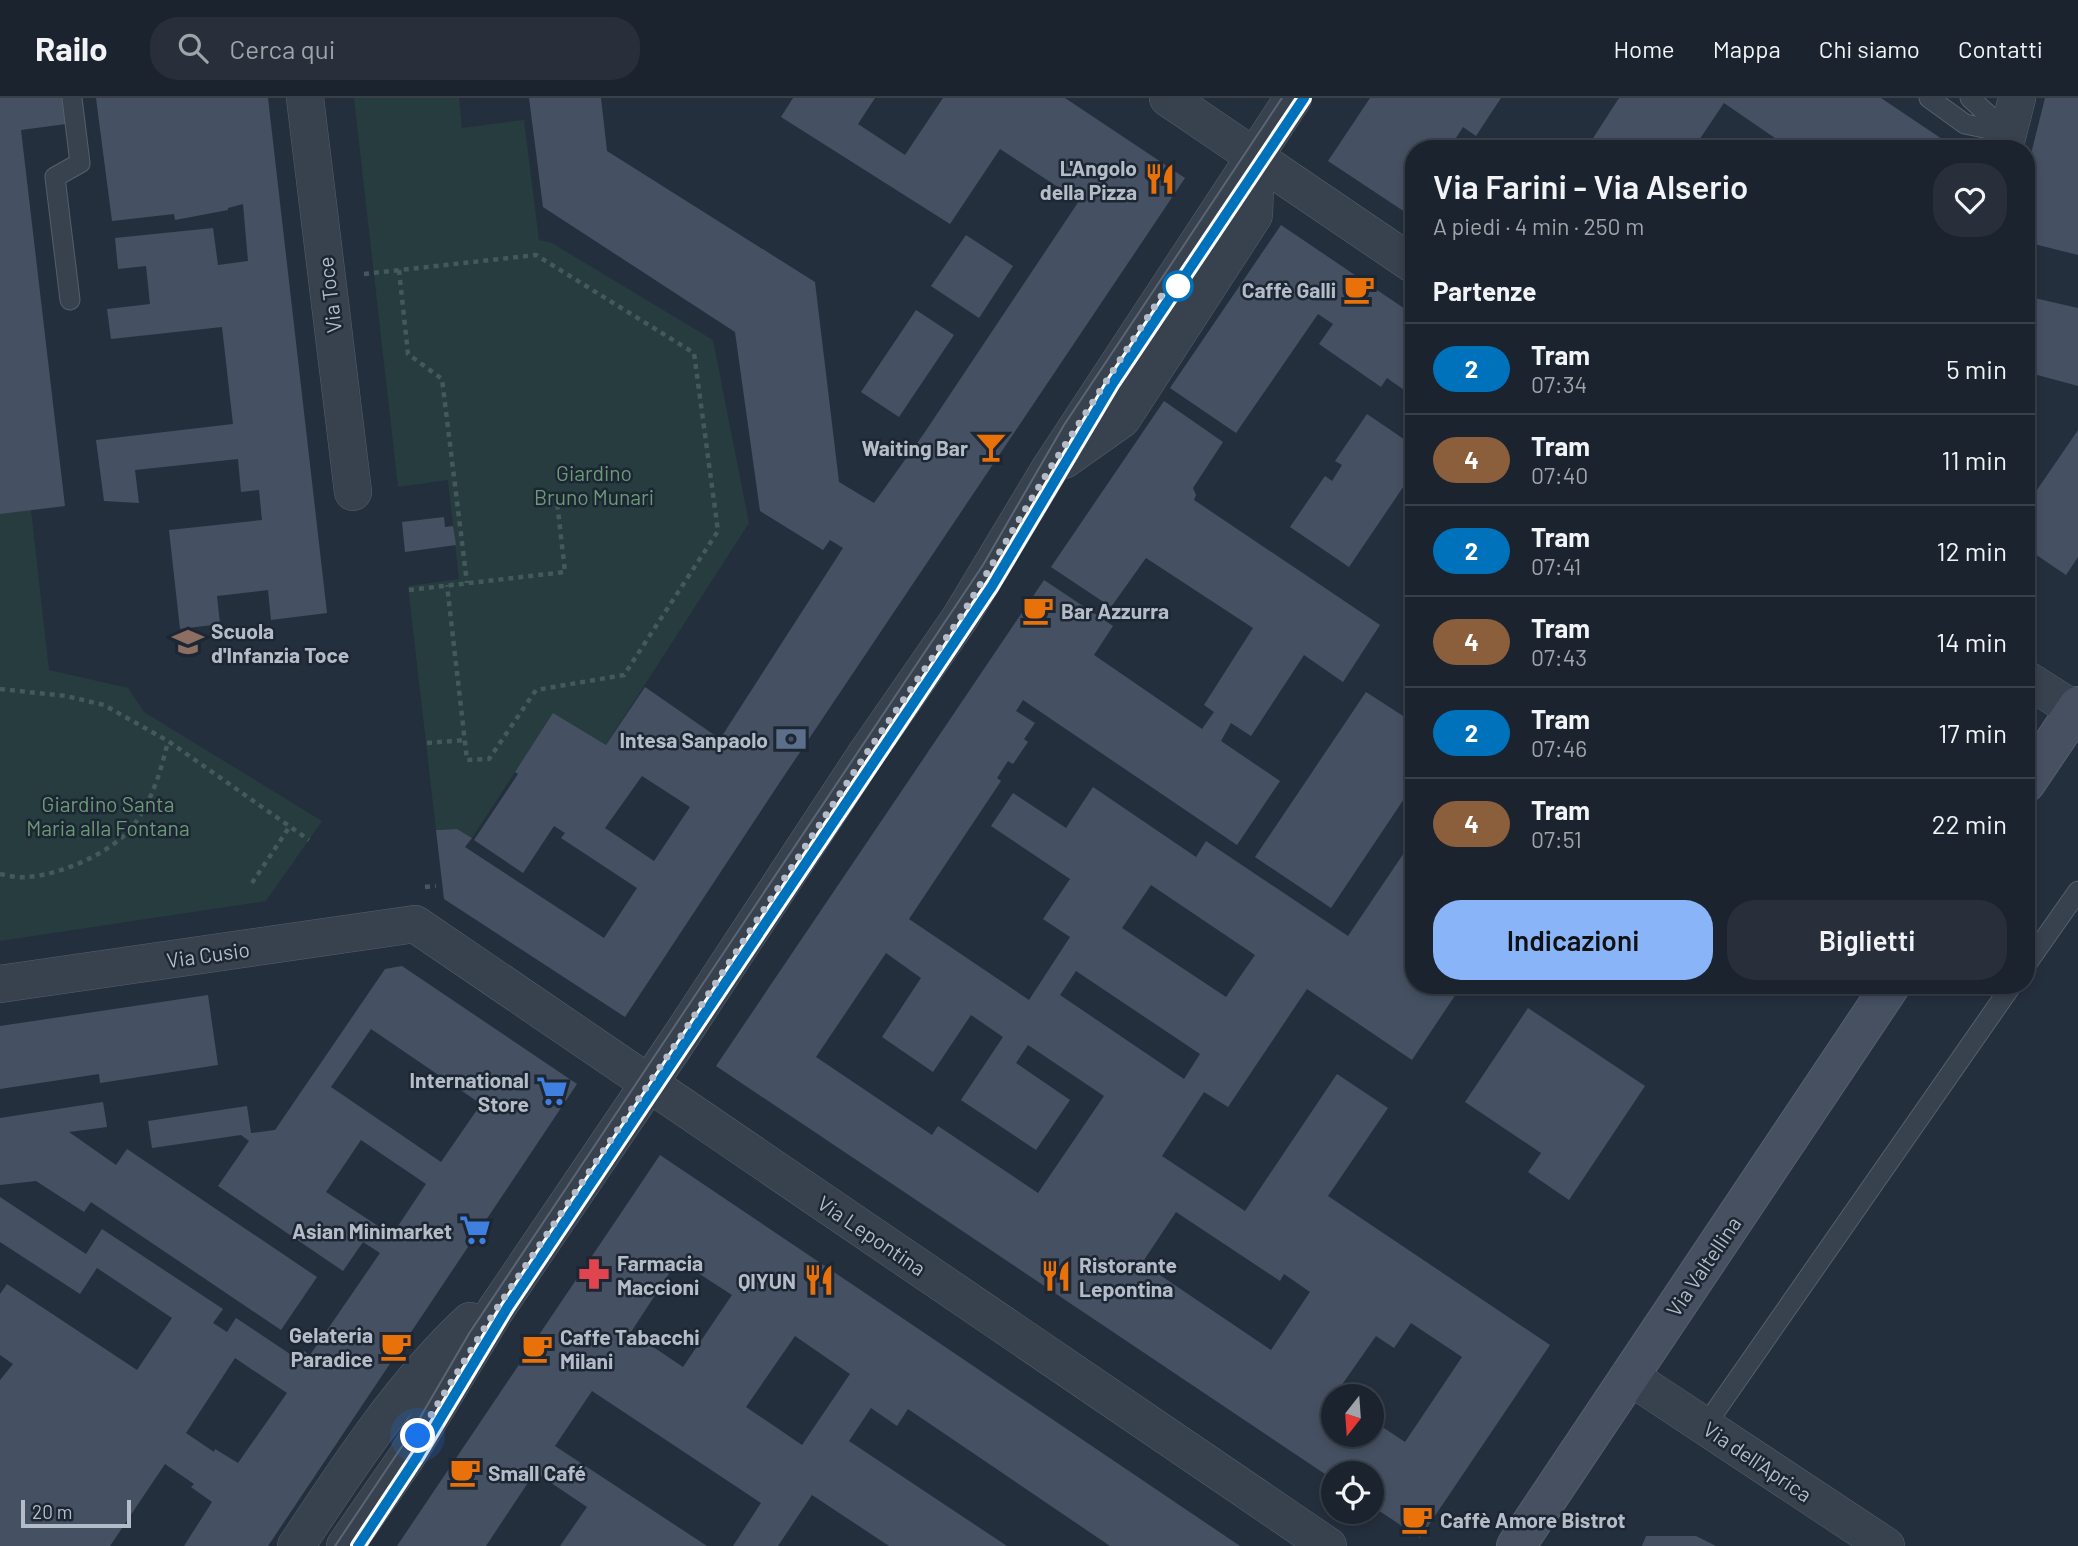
<!DOCTYPE html>
<html lang="it">
<head>
<meta charset="utf-8">
<style>
  :root { --surface:#1b232e; --page:#282f3a; --text:#f1f3f6; --muted:#a0a4aa; --line:#39404a; --accent:#8ab4f8 }
  body { margin:0; font-family:Barlow,sans-serif; background:var(--page); color:var(--text); height:100vh; display:flex; flex-direction:column; font-size:26px; white-space:nowrap }
  * { box-sizing:border-box; margin:0 }
  p { font-size:23px; color:var(--muted) }
  .icon { flex:none; width:38px; height:38px; fill:none; stroke:currentColor; stroke-width:2; stroke-linecap:round; stroke-linejoin:round }
  .map { position:relative; flex:1; overflow:hidden }
  .details { position:absolute; left:1405px; top:42px; width:630px; height:854px; display:flex; flex-direction:column; background:var(--surface); border-radius:28px; box-shadow:0 4px 10px #0003,0 0 0 2px var(--line) }
  .details>* { flex:none }
  .badge { padding:0 14px; border-radius:23px; font-size:24px; line-height:46px }
  .needle { width:46px; rotate:197deg }
  .fabs { position:absolute; left:1321px; top:1286px; display:grid; gap:14px }
  .fabs a { display:grid; place-items:center; width:63px; height:63px; border-radius:50%; background:var(--surface); box-shadow:0 4px 10px #0003,0 0 0 2px var(--line); font-size:35px }
  .scale { position:absolute; left:21px; bottom:18px; width:110px; box-sizing:border-box; padding-left:7px; border:4px solid #b4bcc9; border-top:0; font-size:19px; line-height:24px; white-space:nowrap; color:#b4bcc9; -webkit-text-stroke:5px #1d2633; paint-order:stroke }
  .you { position:absolute; width:35px; height:35px; margin:-18px; border:5px solid #fff; border-radius:50%; background:#1a73e8; box-shadow:0 0 0 10px #1a73e833 }
  .map>.badge { position:absolute; translate:-50% -50%; box-shadow:0 0 0 4px #fff }
  h2 { padding:0 28px; font-size:26px; line-height:63px }
  .round { display:grid; place-items:center; flex:none; width:74px; height:74px; border-radius:28px; background:var(--page) }
  .summary { display:flex; align-items:center; justify-content:space-between; height:119px; padding:0 28px }
  h1 { font-size:33px; font-weight:600; line-height:52px }
  .action { display:flex; gap:14px; margin-top:auto; padding:14px 28px }
  .action a { flex:1; height:80px; border-radius:28px; background:var(--accent); color:#111; font-size:28px; font-weight:600; line-height:80px; text-align:center }
  .action a+a { background:var(--page); color:var(--text) }
  ul { padding:0; list-style:none }
  li { display:flex; align-items:center; gap:21px; height:91px; padding:0 28px; border-top:2px solid var(--line) }
  li div { flex:1 }
  li b { display:block; font-size:26px }
  li em { font-style:normal }
  li .badge { min-width:77px; font-weight:700; text-align:center }
  header { display:flex; align-items:center; gap:42px; box-sizing:border-box; height:98px; padding:0 35px; background:var(--surface); border-bottom:2px solid var(--line) }
  header strong { font-size:33px }
  nav { display:flex; gap:38px; margin-inline-start:auto; font-size:24px }
  .search { width:490px; height:63px; background:var(--page); display:flex; align-items:center; gap:18px; box-sizing:border-box; padding:0 24px; border-radius:28px; color:var(--muted); font-size:26px }
  .map>svg:first-child { display:block }
  .green { fill:#263c3f }
  .building { fill:#455162; fill-rule:evenodd }
  .lines { fill:none; stroke-linecap:round; stroke-linejoin:round }
  .service-casing { stroke:#565f6c; stroke-width:21 }
  .minor-casing { stroke:#565f6c; stroke-width:38 }
  .secondary-casing { stroke:#565f6c; stroke-width:40 }
  .path { stroke:#44595c; stroke-width:4.5; stroke-dasharray:5 5; stroke-linecap:butt }
  .service { stroke:#38414e; stroke-width:19 }
  .minor { stroke:#38414e; stroke-width:37 }
  .secondary { stroke:#465061; stroke-width:38 }
  .tram { stroke:#5a6575; stroke-width:2 }
  .line-casing { stroke:#fff; stroke-width:16 }
  .line { stroke:#0072bc; stroke-width:10 }
  .walk { stroke:#b4bcc9; stroke-width:7; stroke-dasharray:0 12.6 }
  .stop-dot { fill:#fff; stroke:#0072bc; stroke-width:3.5 }
  .labels { text-anchor:middle; dominant-baseline:central; stroke-width:5; stroke-linejoin:round; paint-order:stroke }
  .poi-label { font-size:21px; font-weight:bold; fill:#b4bcc9; stroke:#1d2633; text-anchor:end }
  .street-label { font-size:21px; fill:#b4bcc9; stroke:#1d2633 }
  .park-label { font-size:21px; fill:#6b9a76; stroke:#1d2633 }
</style>
</head>
<body>
<header>
<strong>Railo</strong>
<div class="search"><svg class="icon" aria-label="search" viewBox="0 0 24 24"><circle cx="10" cy="10" r="6"/><path d="M15 15l6 6"/></svg>Cerca qui</div>
<nav><a>Home</a><a>Mappa</a><a>Chi siamo</a><a>Contatti</a></nav>
</header>
<div class="map">
<svg width="2078" height="1448" viewBox="0 0 2078 1448">
  <rect width="100%" height="100%" fill="#242f3e"/>
  <path class="green" d="M354,0H459L462,30L524,22L539,142L552,145L713,242L749,425L606,647L553,616L472,740L457,731L436,732L408,488L459,481L448,382L398,389Z
    M31,412L49,572L128,590L144,614L322,723L266,803L0,843V416Z"/>
  <path class="building" d="M0,0H63L66,26L21,32L65,408L0,416Z
    M96,0H268L327,515L271,522L268,492L217,498L220,526L180,531L169,432L262,422L259,392L241,394L238,361L135,372L139,405L104,403L96,342L233,326L222,229L111,241L107,211L150,206L146,168L118,171L115,140L213,130L218,167L248,163L243,106L228,110V112L175,122L174,116L112,123Z
    M529,0H601L607,53L815,184L839,384L874,405L925,334L1079,103L1000,51L950,126L781,19L793,0H875L858,26L905,57L943,0H1065L1185,80L782,681L625,919L444,801L436,732L457,731L472,740L465,749L604,840L637,790L561,740L565,735L554,728L523,775L474,742L518,676L515,674L553,615L606,647L645,589L720,641L843,450L830,442L823,452L760,413L735,234L543,109ZM642,678L690,709L654,763L605,730Z
    M1370,0H1501L1476,38L1463,29L1449,51H1414V120L1328,63Z
    M1619,0H1881L1942,41L1935,51H1791L1724,5L1693,51H1586Z
    M2045,0H2078V157L2026,144V76Z
    M1281,127L1414,217V299L1387,280L1381,289L1319,246L1333,226L1318,216L1236,335L1170,290Z
    M966,137L1013,168L979,220L931,188Z
    M2026,198L2078,210V288L2026,274Z
    M916,212L954,237L899,319L861,294Z
    M1164,303L1223,344L1193,390L1196,397L1194,402L1380,527L1343,584L1304,557L1251,638L1231,625L1221,643L1280,683L1237,747L1023,602L1016,613L1035,625L1024,641L1028,644L1013,666L1008,663L997,680L1001,683L909,821L1029,902L1070,839L1043,821L1070,781L991,728L1013,695L1066,730L1093,689L1196,759L1206,743L1348,838L1414,740V887H1462L1412,962L1307,891L1228,1009L1204,994L1162,1058L1245,1113L1337,976L1388,1010L1328,1098L1550,1247L1420,1440L1372,1408V1376H1334V1382L716,968L1044,482L1113,528L1094,557L1202,631L1214,614L1204,607L1253,530L1146,460L1111,509L1051,469ZM1151,787L1255,857L1226,899L1122,830ZM886,855L921,880L882,939L933,974L971,917L1003,939L961,1002L1036,1052L1070,1002L1016,965L1028,947L1104,998L1038,1095L938,1028L932,1037L816,959ZM1076,873L1200,956L1184,981L1060,897ZM1176,1114L1280,1183L1284,1176L1310,1194L1271,1252L1142,1165ZM1411,1225L1462,1259L1405,1344L1372,1322V1337H1334V1298L1376,1238L1394,1250Z
    M1367,316L1414,348V373L1349,469L1290,429L1325,378L1332,383L1342,367L1335,363Z
    M2078,332V459L2066,477L2026,450V408Z
    M444,419L445,429L453,428L456,447L405,454L402,424Z
    M1366,594L1414,625V686L1331,810L1255,759Z
    M402,868L577,986L268,1448H184L212,1404L191,1389L194,1386L165,1366L110,1448H0V1282L13,1266L0,1257V1196L7,1186L137,1272L172,1220L97,1170L80,1196L0,1144V1099L86,1156L102,1131L223,1211L213,1225L227,1234L236,1220L299,1262L304,1253L310,1257L380,1155L363,1144L343,1173L218,1088L249,1043L241,1037L152,1050L148,1023L247,1008L251,1035L275,1032L385,871ZM371,931L481,1006L441,1064L331,989ZM361,1042L426,1086L392,1137L326,1094ZM235,1260L287,1295L238,1365L215,1351L214,1354L186,1335Z
    M208,897L218,967L100,985L99,976L0,991V928Z
    M1528,910L1645,988L1569,1102L1528,1074L1541,1055L1465,1004Z
    M103,1004L107,1029L69,1034L116,1067L127,1051L317,1179L281,1232L91,1104L84,1114L36,1083L0,1087V1020Z
    M660,1057L923,1234L1240,1448H1110L908,1311L897,1328L871,1310L849,1343L1007,1448H889L812,1397L778,1448H733L761,1405L592,1293L555,1348L707,1448H560L587,1409L535,1374L486,1448H397ZM678,1162L732,1197L683,1269L631,1234ZM795,1238L850,1276L802,1347L746,1309Z
    M1646,1438H1696L1716,1448H1642Z"/>
  <g class="lines">
    <defs>
      <path id="service" d="M1929,0L1965,26L2008,35
        M1970,0L2007,34
        M70,202L55,79L80,65L72,0
        M2026,867L2078,793
        M1705,1328L2012,887"/>
      <path id="minor" d="M305,0L353,394
        M1168,0L1414,167
        M2004,51L2017,0
        M1064,362L1122,321L1254,117L1256,55
        M2026,581L2075,612
        M0,886L415,826L1328,1448
        M1629,1278L1886,1448
        M296,1448C346,1372 403,1285 470,1223
        M345,1448L406,1360L495,1213L679,941L866,656L960,520L1049,372L1293,0"/>
      <path id="secondary" d="M2026,685L2078,608
        M1516,1448L1891,887"/>
    </defs>
    <use href="#service" class="service-casing"/>
    <use href="#minor" class="minor-casing"/>
    <use href="#secondary" class="secondary-casing"/>
    <path class="path" d="M399,172L408,256L442,281L467,485
      M364,176L536,157L694,255L718,433L624,577L536,592L489,661L467,662L447,487
      M409,492L565,474L557,403
      M0,591L66,598L104,607L168,643L309,742
      M427,645L465,642
      M0,776C9,778 18,780 27,779C60,777 112,755 133,728C152,703 161,673 168,643
      M252,785L290,728
      M425,789L436,788"/>
    <use href="#service" class="service"/>
    <use href="#minor" class="minor"/>
    <use href="#secondary" class="secondary"/>
    <path class="tram" d="M335,1448L411,1335L470,1234L983,467L1064,327L1282,0
      M358,1448L425,1346L507,1211L975,514L1113,285L1304,0"/>
  </g>
  <g class="lines">
    <defs>
      <path id="line" d="M358,1448L417,1359L507,1210L992,488L1113,285L1304,0"/>
    </defs>
    <use href="#line" class="line-casing"/>
    <use href="#line" class="line"/>
    <path class="walk" d="M418,1338L495,1213L679,941L866,656L960,520L1049,372L1171,183L1178,188"/>
  </g>
  <defs>
    <symbol id="restaurant-bare" viewBox="-9 -9 18 18"><path d="M-5-6h1v4h1v-4h1v4h1v-4h1v5L-1.5 .5V6h-2V.5L-5-1ZM5-6V6H3V1.5H1.5Q1.5-4 5-6Z" fill="#e8710a" stroke="#1d2633" stroke-width="2.5" paint-order="stroke"/></symbol>
    <symbol id="cafe-bare" viewBox="-9 -9 18 18"><path d="M-5.5-4.5H6V0H3Q3 3.5 0 3.5H-2.5Q-5.5 3.5-5.5 0ZM3-3.2v2h1.7v-2ZM-6 4.5H4V6H-6Z" fill="#e8710a" stroke="#1d2633" stroke-width="2.5" paint-order="stroke"/></symbol>
    <symbol id="bar-bare" viewBox="-9 -9 18 18"><path d="M-6-5H6L.8 .8V4.5H3.5V6h-7V4.5H-.8V.8Z" fill="#e8710a" stroke="#1d2633" stroke-width="2.5" paint-order="stroke"/></symbol>
    <symbol id="school-bare" viewBox="-9 -9 18 18"><path d="M0-5L7-2L0 1L-7-2ZM-4 1L0 2.5L4 1V4Q0 6-4 4Z" fill="#8d6e63" stroke="#1d2633" stroke-width="2.5" paint-order="stroke"/></symbol>
    <symbol id="bank-bare" viewBox="-9 -9 18 18"><path d="M-6-4H6V4H-6ZM0-2.3a2.3 2.3 0 1 0 0 4.6a2.3 2.3 0 1 0 0-4.6Z" fill="#5c6f8a" stroke="#1d2633" stroke-width="2.5" paint-order="stroke"/></symbol>
    <symbol id="supermarket-bare" viewBox="-9 -9 18 18"><path d="M-6-5.5h2.5l.6 2H6L4.5 2H-2.5L-4.4-4H-6ZM-1.5 3.2a1.3 1.3 0 1 0 .1 0ZM3 3.2a1.3 1.3 0 1 0 .1 0Z" fill="#3f7fe0" stroke="#1d2633" stroke-width="2.5" paint-order="stroke"/></symbol>
    <symbol id="pharmacy-bare" viewBox="-9 -9 18 18"><path d="M-2-6h4v4h4v4h-4v4h-4v-4h-4v-4h4Z" fill="#e0444e" stroke="#1d2633" stroke-width="2.5" paint-order="stroke"/></symbol>
  </defs>
  <g fill-rule="evenodd">
    <use href="#restaurant-bare" x="1138" y="59" width="44" height="44"/>
    <use href="#cafe-bare" x="1337" y="169" width="44" height="44"/>
    <use href="#bar-bare" x="969" y="327" width="44" height="44"/>
    <use href="#cafe-bare" x="1016" y="490" width="44" height="44"/>
    <use href="#school-bare" x="166" y="522" width="44" height="44"/>
    <use href="#bank-bare" x="769" y="619" width="44" height="44"/>
    <use href="#supermarket-bare" x="530" y="971" width="44" height="44"/>
    <use href="#supermarket-bare" x="453" y="1110" width="44" height="44"/>
    <use href="#pharmacy-bare" x="572" y="1154" width="44" height="44"/>
    <use href="#restaurant-bare" x="1034" y="1156" width="44" height="44"/>
    <use href="#restaurant-bare" x="797" y="1160" width="44" height="44"/>
    <use href="#cafe-bare" x="374" y="1226" width="44" height="44"/>
    <use href="#cafe-bare" x="515" y="1228" width="44" height="44"/>
    <use href="#cafe-bare" x="443" y="1352" width="44" height="44"/>
    <use href="#cafe-bare" x="1395" y="1399" width="44" height="44"/>
  </g>
  <circle class="stop-dot" cx="1178" cy="188" r="14"/>
  <g class="labels">
    <g class="poi-label">
      <text x="1137" y="69">L'Angolo<tspan x="1137" dy="24">della Pizza</tspan></text>
      <text x="1336" y="191">Caffè Galli</text>
      <text x="968" y="349">Waiting Bar</text>
      <text x="1061" y="512" text-anchor="start">Bar Azzurra</text>
      <text x="211" y="532" text-anchor="start">Scuola<tspan x="211" dy="24">d'Infanzia Toce</tspan></text>
      <text x="768" y="641">Intesa Sanpaolo</text>
      <text x="529" y="981">International<tspan x="529" dy="24">Store</tspan></text>
      <text x="452" y="1132">Asian Minimarket</text>
      <text x="617" y="1164" text-anchor="start">Farmacia<tspan x="617" dy="24">Maccioni</tspan></text>
      <text x="1079" y="1166" text-anchor="start">Ristorante<tspan x="1079" dy="24">Lepontina</tspan></text>
      <text x="796" y="1182">QIYUN</text>
      <text x="373" y="1236">Gelateria<tspan x="373" dy="24">Paradice</tspan></text>
      <text x="560" y="1238" text-anchor="start">Caffe Tabacchi<tspan x="560" dy="24">Milani</tspan></text>
      <text x="488" y="1374" text-anchor="start">Small Café</text>
      <text x="1440" y="1421" text-anchor="start">Caffè Amore Bistrot</text>
    </g>
    <g class="street-label">
      <text transform="translate(329 197) rotate(-97)">Via Toce</text>
      <text transform="translate(208 856) rotate(-8)">Via Cusio</text>
      <text transform="translate(872 1137) rotate(34)">Via Lepontina</text>
      <text transform="translate(1703 1168) rotate(-56)">Via Valtellina</text>
      <text transform="translate(1758 1363) rotate(34)">Via dell'Aprica</text>
    </g>
    <g class="park-label">
      <text x="594" y="374">Giardino<tspan x="594" dy="24">Bruno Munari</tspan></text>
      <text x="108" y="705">Giardino Santa<tspan x="108" dy="24">Maria alla Fontana</tspan></text>
    </g>
  </g>
</svg>
<div class="fabs">
<a><svg class="needle" viewBox="-14 -14 28 28"><path d="M0-13l5 13h-10z" fill="#e53935"/><path d="M0 13l5-13h-10z" fill="#a0a4aa"/></svg></a>
<a><svg class="icon" aria-label="locate" viewBox="0 0 24 24"><circle cx="12" cy="12" r="6"/><path d="M12 2v4M12 18v4M2 12h4M18 12h4"/></svg></a>
</div>
<div class="scale">20 m</div>
<div class="you" style="left:418px;top:1338px"></div>
<section class="details">
<div class="summary"><div><h1>Via Farini - Via Alserio</h1><p>A piedi · 4 min · 250 m</p></div><a class="round"><svg class="icon" aria-label="heart" viewBox="0 0 24 24"><path d="M12 20l-8-8c-3-5 5-10 8-4 3-6 11-1 8 4z"/></svg></a></div>
<h2>Partenze</h2>
<ul>
<li><span class="badge" style="background:#0072bc;color:#fff">2</span><div><b>Tram</b><p>07:34</p></div><em>5 min</em></li>
<li><span class="badge" style="background:#8b5e3c;color:#fff">4</span><div><b>Tram</b><p>07:40</p></div><em>11 min</em></li>
<li><span class="badge" style="background:#0072bc;color:#fff">2</span><div><b>Tram</b><p>07:41</p></div><em>12 min</em></li>
<li><span class="badge" style="background:#8b5e3c;color:#fff">4</span><div><b>Tram</b><p>07:43</p></div><em>14 min</em></li>
<li><span class="badge" style="background:#0072bc;color:#fff">2</span><div><b>Tram</b><p>07:46</p></div><em>17 min</em></li>
<li><span class="badge" style="background:#8b5e3c;color:#fff">4</span><div><b>Tram</b><p>07:51</p></div><em>22 min</em></li>
</ul>
<div class="action"><a>Indicazioni</a><a>Biglietti</a></div>
</section>
</div>
</body>
</html>
